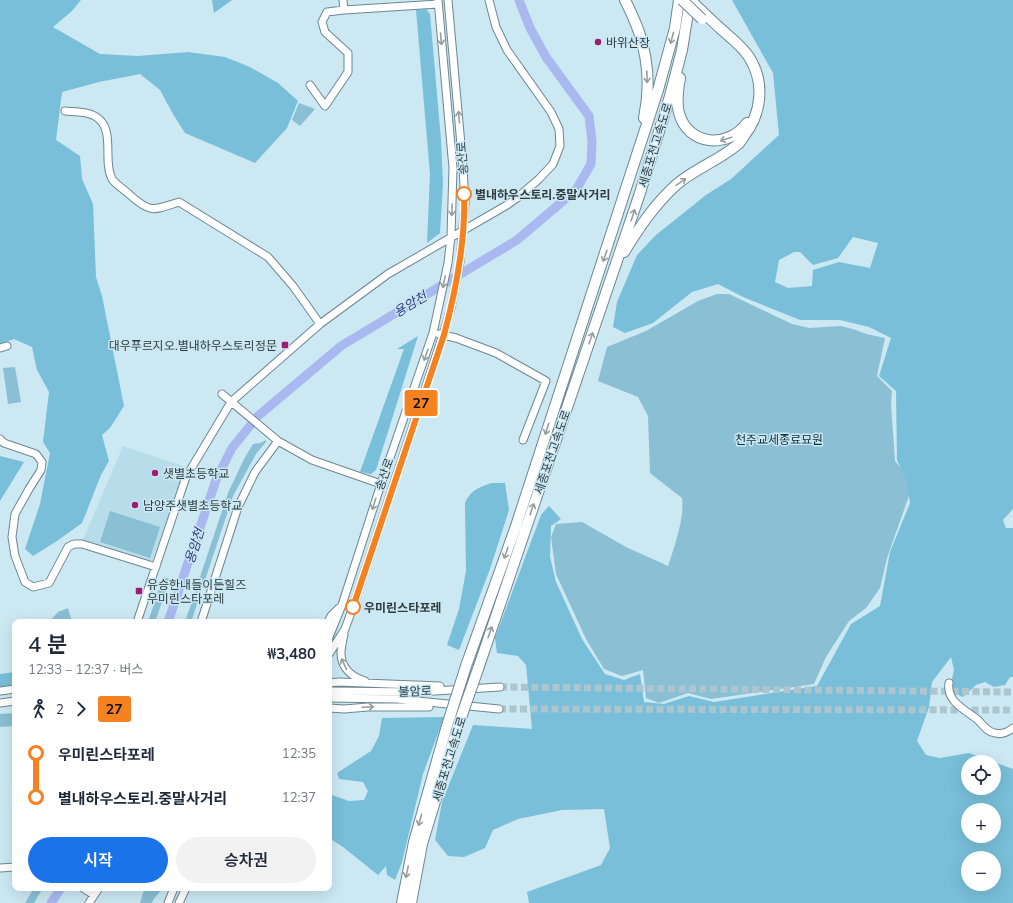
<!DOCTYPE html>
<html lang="ko">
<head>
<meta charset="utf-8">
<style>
  :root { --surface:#fff; --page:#f2f2f3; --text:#1f2937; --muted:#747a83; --accent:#1a73e8 }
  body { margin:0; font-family:Mulish,"Noto Sans KR",sans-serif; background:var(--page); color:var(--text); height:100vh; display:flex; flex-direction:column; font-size:15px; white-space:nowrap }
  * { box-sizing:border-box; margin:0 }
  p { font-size:13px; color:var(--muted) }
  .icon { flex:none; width:22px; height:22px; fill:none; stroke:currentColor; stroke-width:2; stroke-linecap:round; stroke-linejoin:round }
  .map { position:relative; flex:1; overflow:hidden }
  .side { position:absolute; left:12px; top:619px; width:320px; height:272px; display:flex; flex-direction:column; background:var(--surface); border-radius:8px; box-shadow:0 4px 16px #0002 }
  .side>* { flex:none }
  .badge { padding:0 8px; border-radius:3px; font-size:14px; line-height:26px }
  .fabs { position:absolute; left:961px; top:755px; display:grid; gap:8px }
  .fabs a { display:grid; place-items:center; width:40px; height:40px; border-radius:50%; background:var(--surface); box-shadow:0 4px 16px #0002; font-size:20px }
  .map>.badge { position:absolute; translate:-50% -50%; box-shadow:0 0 0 2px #fff }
  .legs { display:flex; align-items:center; gap:6px; height:44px; padding:0 16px; font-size:13px }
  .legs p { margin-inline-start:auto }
  .headline { display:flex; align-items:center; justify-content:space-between; height:68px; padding:0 16px }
  h1 { font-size:22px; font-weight:600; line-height:30px }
  .cta { display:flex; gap:8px; margin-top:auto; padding:8px 16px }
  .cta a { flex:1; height:46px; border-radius:24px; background:var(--accent); color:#fff; font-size:16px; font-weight:600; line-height:46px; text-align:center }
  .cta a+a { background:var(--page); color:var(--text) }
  ul { padding:0 16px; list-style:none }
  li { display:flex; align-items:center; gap:14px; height:44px; font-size:15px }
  li i { display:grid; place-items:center; width:6px; height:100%; margin:0 5px; background:currentColor }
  li i::after { content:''; width:10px; height:10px; margin:-5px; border:3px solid; border-radius:50%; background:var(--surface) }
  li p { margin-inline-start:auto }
  li:first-child i { background:linear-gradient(#0000 50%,currentColor 0) }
  li:last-child i { background:linear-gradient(currentColor 50%,#0000 0) }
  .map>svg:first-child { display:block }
  .built { fill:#b8ddea }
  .green { fill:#8abfd4 }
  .forest { fill:#79bfd9; fill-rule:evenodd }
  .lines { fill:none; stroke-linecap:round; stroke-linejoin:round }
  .river { stroke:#a9b8ef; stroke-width:9 }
  .minor-tunnel { stroke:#acc5cf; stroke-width:7; stroke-dasharray:7 3.5; stroke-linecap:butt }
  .minor-casing { stroke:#6d8791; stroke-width:9 }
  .highway-casing { stroke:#6d8791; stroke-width:12 }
  .minor { stroke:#fff; stroke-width:7 }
  .highway { stroke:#fff; stroke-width:10 }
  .highway-bridge-casing { stroke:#6d8791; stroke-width:12; stroke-linecap:butt }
  .highway-bridge { stroke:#fff; stroke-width:10 }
  .oneway { stroke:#979d9f }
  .line-1-casing { stroke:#fff; stroke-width:9 }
  .line-1 { stroke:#f58220; stroke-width:6 }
  .poi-dot { fill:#9e1d70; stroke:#cbe8f3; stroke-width:1.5 }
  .stop-1-dot { fill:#fff; stroke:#f58220; stroke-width:2 }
  .labels { text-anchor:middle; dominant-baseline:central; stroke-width:3; stroke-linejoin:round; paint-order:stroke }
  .poi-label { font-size:12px; fill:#2f3b3f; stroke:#cbe8f3; text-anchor:start }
  .street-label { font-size:12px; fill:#2f3b3f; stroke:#cbe8f3 }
  .stop-label { font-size:12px; font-weight:bold; fill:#2f3b3f; stroke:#cbe8f3; text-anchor:start }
  .park-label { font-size:12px; fill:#0b2e39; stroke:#cbe8f3 }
  .water-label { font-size:13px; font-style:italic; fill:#303b7b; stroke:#cbe8f3 }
</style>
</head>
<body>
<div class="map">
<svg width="1013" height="903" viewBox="0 0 1013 903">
  <rect width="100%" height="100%" fill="#cbe8f3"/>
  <path class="built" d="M123,446L183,466L185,470L153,559L150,561L83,540Z"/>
  <path class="green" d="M299,103L315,109L300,126L292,120Z
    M717,294H729L792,324L809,328L841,326L856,330L866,334L885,338L877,376L892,391L891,404L895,461L909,477L910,493L887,558L880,588L866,608L849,621L826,657L814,684L711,699L688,693L659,703L646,698L643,670L622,676L604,669L586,639L556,574L551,537L556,524L582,522L626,547L668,566C674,548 685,517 682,498L650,473L648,416L638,397L598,381L607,347L646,331L698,301Z
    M15,367L21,402L8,404L3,368Z
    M266,440V442L256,454L233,496L191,622H185L228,493L244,459L253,444L260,443Z
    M110,511L160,527L150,558L100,542Z
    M163,577L170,579L155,622H148Z
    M68,608L72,622H49L58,612Z
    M15,713V726L0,727V714Z
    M34,888H43L34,903H25Z
    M147,888H163L153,900L152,903H140L143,893Z"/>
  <path class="forest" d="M0,0H81L72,11L53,27L100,54L138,56L188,52L225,57L250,67L278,83L298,101L287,128L255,163L185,133L173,114L160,90L140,74L99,82L62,92L56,140L80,156L82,179L93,204L96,277L102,296L124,406L110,428L102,435L109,461L101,475L82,523L57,541L33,556L25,549L40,504L50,453L43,442L49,392L37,370L32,347L14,339L0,344Z
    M212,0H232L214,13Z
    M732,0H1013V509L1003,520L1006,528H1013V677H1010L1005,685L994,687L985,682L976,685L963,697L956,694L951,683L954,670L951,657L932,682L929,707L917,741L926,755L940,758L969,753L993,762H968V788H994V762L1013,769V903H529L527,892L601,865L610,848L604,809L562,810L518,819L493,830L485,848L464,857L448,856L435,840L442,802L473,725L532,729L526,665L518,656L497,653L495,638L541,515L549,506L561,519L551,526L550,557L556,582L582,639L605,674L624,680L640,674L644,702L664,704L689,696L714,702L817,686L851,624L880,606L890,552L910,503L906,479L897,460L896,391L879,376L891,338L869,327L840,320H800L743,297L718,284L692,292L653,323L625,333L613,327L617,302L637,255L656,235L706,195L731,179L779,135L773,73ZM853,237L878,243L870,268L839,262L813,270L812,286L788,288L775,282L779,260L794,252H800L813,265L838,258ZM968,810H994V836H968ZM968,858H994V884H968Z
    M426,9L430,14L441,140L443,183L440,233L427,243L430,174L416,10Z
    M418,336L376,470L371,474L360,472L404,349H397Z
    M0,456L24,462L0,501Z
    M491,483H505L509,510L490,569L459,650L447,645L459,609L466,571L465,503C471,490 478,488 491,483Z
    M15,672V686L0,688V674Z
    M444,717L423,774L402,862L395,880L387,875L386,866L378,875L343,847L329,838V794L349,801L364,800L368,791L363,782L339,779L337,773L371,751L379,736L382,718Z"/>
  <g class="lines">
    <path class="river" d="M168,622L216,480L232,448L258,416L341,346L517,240L576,190L591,164L592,141L589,116L546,57L530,28L519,0
      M51,903L61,888"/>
    <path class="minor-tunnel" d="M500,687L1013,692
      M499,709L1013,710"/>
    <defs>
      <path id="minor" d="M343,0L344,10L438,4
        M310,85L325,106L348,72V53L325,32L322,22L327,12L344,10
        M65,111C77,112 91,111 100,120C114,134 103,162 112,179C116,185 125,190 130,195C151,214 154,210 179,202L268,257L293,286L320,324
        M439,334L456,338L496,353L546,381L523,440
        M0,348L7,346
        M222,394L278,441
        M0,439L4,443L36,454L42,462L41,470L29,489L15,514L12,537L15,556L25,582L33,587L49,583L68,547L74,544H82L156,567
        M137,622L186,477L231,402L320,324L388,274L507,205L517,198L539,179L553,164L560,146L559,129L551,112L507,50L496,27L489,0
        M201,622L238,507L255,472L278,441L312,460L381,484
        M328,622L331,616L339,608
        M344,634C343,640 341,647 341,653C341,668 352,677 365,681
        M329,637L342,605L381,484L433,333L448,263L451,236L453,168L438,0
        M329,654L345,629L353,607L443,335L451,308L460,262L465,203L463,167L448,0
        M329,683L339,682L440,686
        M949,683C946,702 966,710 978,720C983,725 987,732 995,733C1002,735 1008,732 1013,728
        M0,691L15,689
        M329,691L418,692L500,687
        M329,698L397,699L499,709
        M0,703L15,701
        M329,708L344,709L368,707H429
        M0,868L15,867
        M83,888L94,895
        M89,903L99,888
        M168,903L174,888
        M179,903L186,888"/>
      <path id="highway" d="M625,0C630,10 635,21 639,32C648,59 650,90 644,118
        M680,78C678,89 676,102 679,113C688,146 728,149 747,123
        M624,252C639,228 654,205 676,185C694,169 718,161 737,145C740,143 742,139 744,136C762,113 765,82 749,57C742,46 731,38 721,29C711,20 701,10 690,0
        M466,666L516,526L658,90L675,28L679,0
        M478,669L639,196L670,96L682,50L690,0
        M402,903L414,842L446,729
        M411,903L422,844L457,729"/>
    </defs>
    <use href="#minor" class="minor-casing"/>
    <use href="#highway" class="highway-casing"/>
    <use href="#minor" class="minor"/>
    <use href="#highway" class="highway"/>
    <defs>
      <path id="highway-bridge" d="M682,0L702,19
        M446,729L466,666
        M457,729L478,669"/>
    </defs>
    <use href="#highway-bridge" class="highway-bridge-casing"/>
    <use href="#highway-bridge" class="highway-bridge"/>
  </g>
  <defs><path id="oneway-shaft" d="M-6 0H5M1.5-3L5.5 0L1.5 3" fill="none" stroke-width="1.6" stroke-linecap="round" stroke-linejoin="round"/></defs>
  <g class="oneway">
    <use href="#oneway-shaft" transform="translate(672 38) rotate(105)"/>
    <use href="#oneway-shaft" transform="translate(441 39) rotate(85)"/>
    <use href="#oneway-shaft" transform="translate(647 77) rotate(88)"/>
    <use href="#oneway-shaft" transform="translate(459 117) rotate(-95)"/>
    <use href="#oneway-shaft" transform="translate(726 139) rotate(162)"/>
    <use href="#oneway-shaft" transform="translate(681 182) rotate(-35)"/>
    <use href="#oneway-shaft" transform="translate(452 210) rotate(92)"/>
    <use href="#oneway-shaft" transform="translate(633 215) rotate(-72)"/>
    <use href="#oneway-shaft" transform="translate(605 256) rotate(109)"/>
    <use href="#oneway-shaft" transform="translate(444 282) rotate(102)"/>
    <use href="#oneway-shaft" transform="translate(591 338) rotate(-71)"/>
    <use href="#oneway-shaft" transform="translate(426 355) rotate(109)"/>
    <use href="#oneway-shaft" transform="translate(547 429) rotate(108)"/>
    <use href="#oneway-shaft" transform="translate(374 504) rotate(108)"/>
    <use href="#oneway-shaft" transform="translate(532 509) rotate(-71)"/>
    <use href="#oneway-shaft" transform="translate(506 553) rotate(109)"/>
    <use href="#oneway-shaft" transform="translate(490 632) rotate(-71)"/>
    <use href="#oneway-shaft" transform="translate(344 664) rotate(-115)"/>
    <use href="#oneway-shaft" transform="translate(368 707) rotate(-3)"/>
    <use href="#oneway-shaft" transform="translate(420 820) rotate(106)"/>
    <use href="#oneway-shaft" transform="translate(407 872) rotate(102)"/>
  </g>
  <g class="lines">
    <defs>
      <path id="line-1" d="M353,607L444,335C456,290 466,241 464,194"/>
    </defs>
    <use href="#line-1" class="line-1-casing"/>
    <use href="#line-1" class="line-1"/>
  </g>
  <g class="poi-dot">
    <circle cx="598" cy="42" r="4"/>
    <rect x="281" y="341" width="8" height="8" rx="2"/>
    <circle cx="155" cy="473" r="4"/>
    <circle cx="135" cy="505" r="4"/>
    <rect x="135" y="587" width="8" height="8" rx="2"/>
  </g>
  <g class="stop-1-dot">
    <circle cx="464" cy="194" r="7"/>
    <circle cx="353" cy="607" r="7"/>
  </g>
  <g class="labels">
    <g class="poi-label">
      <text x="606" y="42">바위산장</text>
      <text x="277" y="345" text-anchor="end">대우푸르지오.별내하우스토리정문</text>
      <text x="163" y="473">샛별초등학교</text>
      <text x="143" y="505">남양주샛별초등학교</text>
      <text x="147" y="584">유승한내들이든힐즈<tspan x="147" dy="14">우미린스타포레</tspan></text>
    </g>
    <g class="street-label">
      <text transform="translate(655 145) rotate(-73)">세종포천고속도로</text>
      <text transform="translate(462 158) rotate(-94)">송산로</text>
      <text transform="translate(552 452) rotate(-71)">세종포천고속도로</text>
      <text transform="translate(384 474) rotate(-71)">송산로</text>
      <text transform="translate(415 691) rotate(-2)">불암로</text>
      <text transform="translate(449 759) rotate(-73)">세종포천고속도로</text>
    </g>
    <g class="stop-label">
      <text x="475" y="194">별내하우스토리.중말사거리</text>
      <text x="364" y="607">우미린스타포레</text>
    </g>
    <g class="park-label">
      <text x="779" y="439">천주교세종료묘원</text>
    </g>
    <g class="water-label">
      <text transform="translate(410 304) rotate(-31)">용암천</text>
      <text transform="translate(194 546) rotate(-72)">용암천</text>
    </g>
  </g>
</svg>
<div class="fabs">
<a><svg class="icon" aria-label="locate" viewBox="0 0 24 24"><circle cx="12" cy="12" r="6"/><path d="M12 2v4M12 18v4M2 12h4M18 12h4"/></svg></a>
<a>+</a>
<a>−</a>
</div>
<b class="badge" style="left:421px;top:403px;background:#f58220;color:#111">27</b>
<section class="side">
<div class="headline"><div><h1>4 분</h1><p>12:33 – 12:37 · 버스</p></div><b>₩3,480</b></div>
<div class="legs"><svg class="icon" aria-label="walk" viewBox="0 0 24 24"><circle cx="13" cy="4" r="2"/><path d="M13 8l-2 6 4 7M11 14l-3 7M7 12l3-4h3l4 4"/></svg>2<svg class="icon" aria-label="forward" viewBox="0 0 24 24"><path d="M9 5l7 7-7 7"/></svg><b class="badge" style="background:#f58220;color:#111">27</b></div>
<ul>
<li><i style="color:#f58220"></i><b>우미린스타포레</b><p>12:35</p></li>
<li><i style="color:#f58220"></i><b>별내하우스토리.중말사거리</b><p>12:37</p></li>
</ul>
<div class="cta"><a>시작</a><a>승차권</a></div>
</section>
</div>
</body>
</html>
